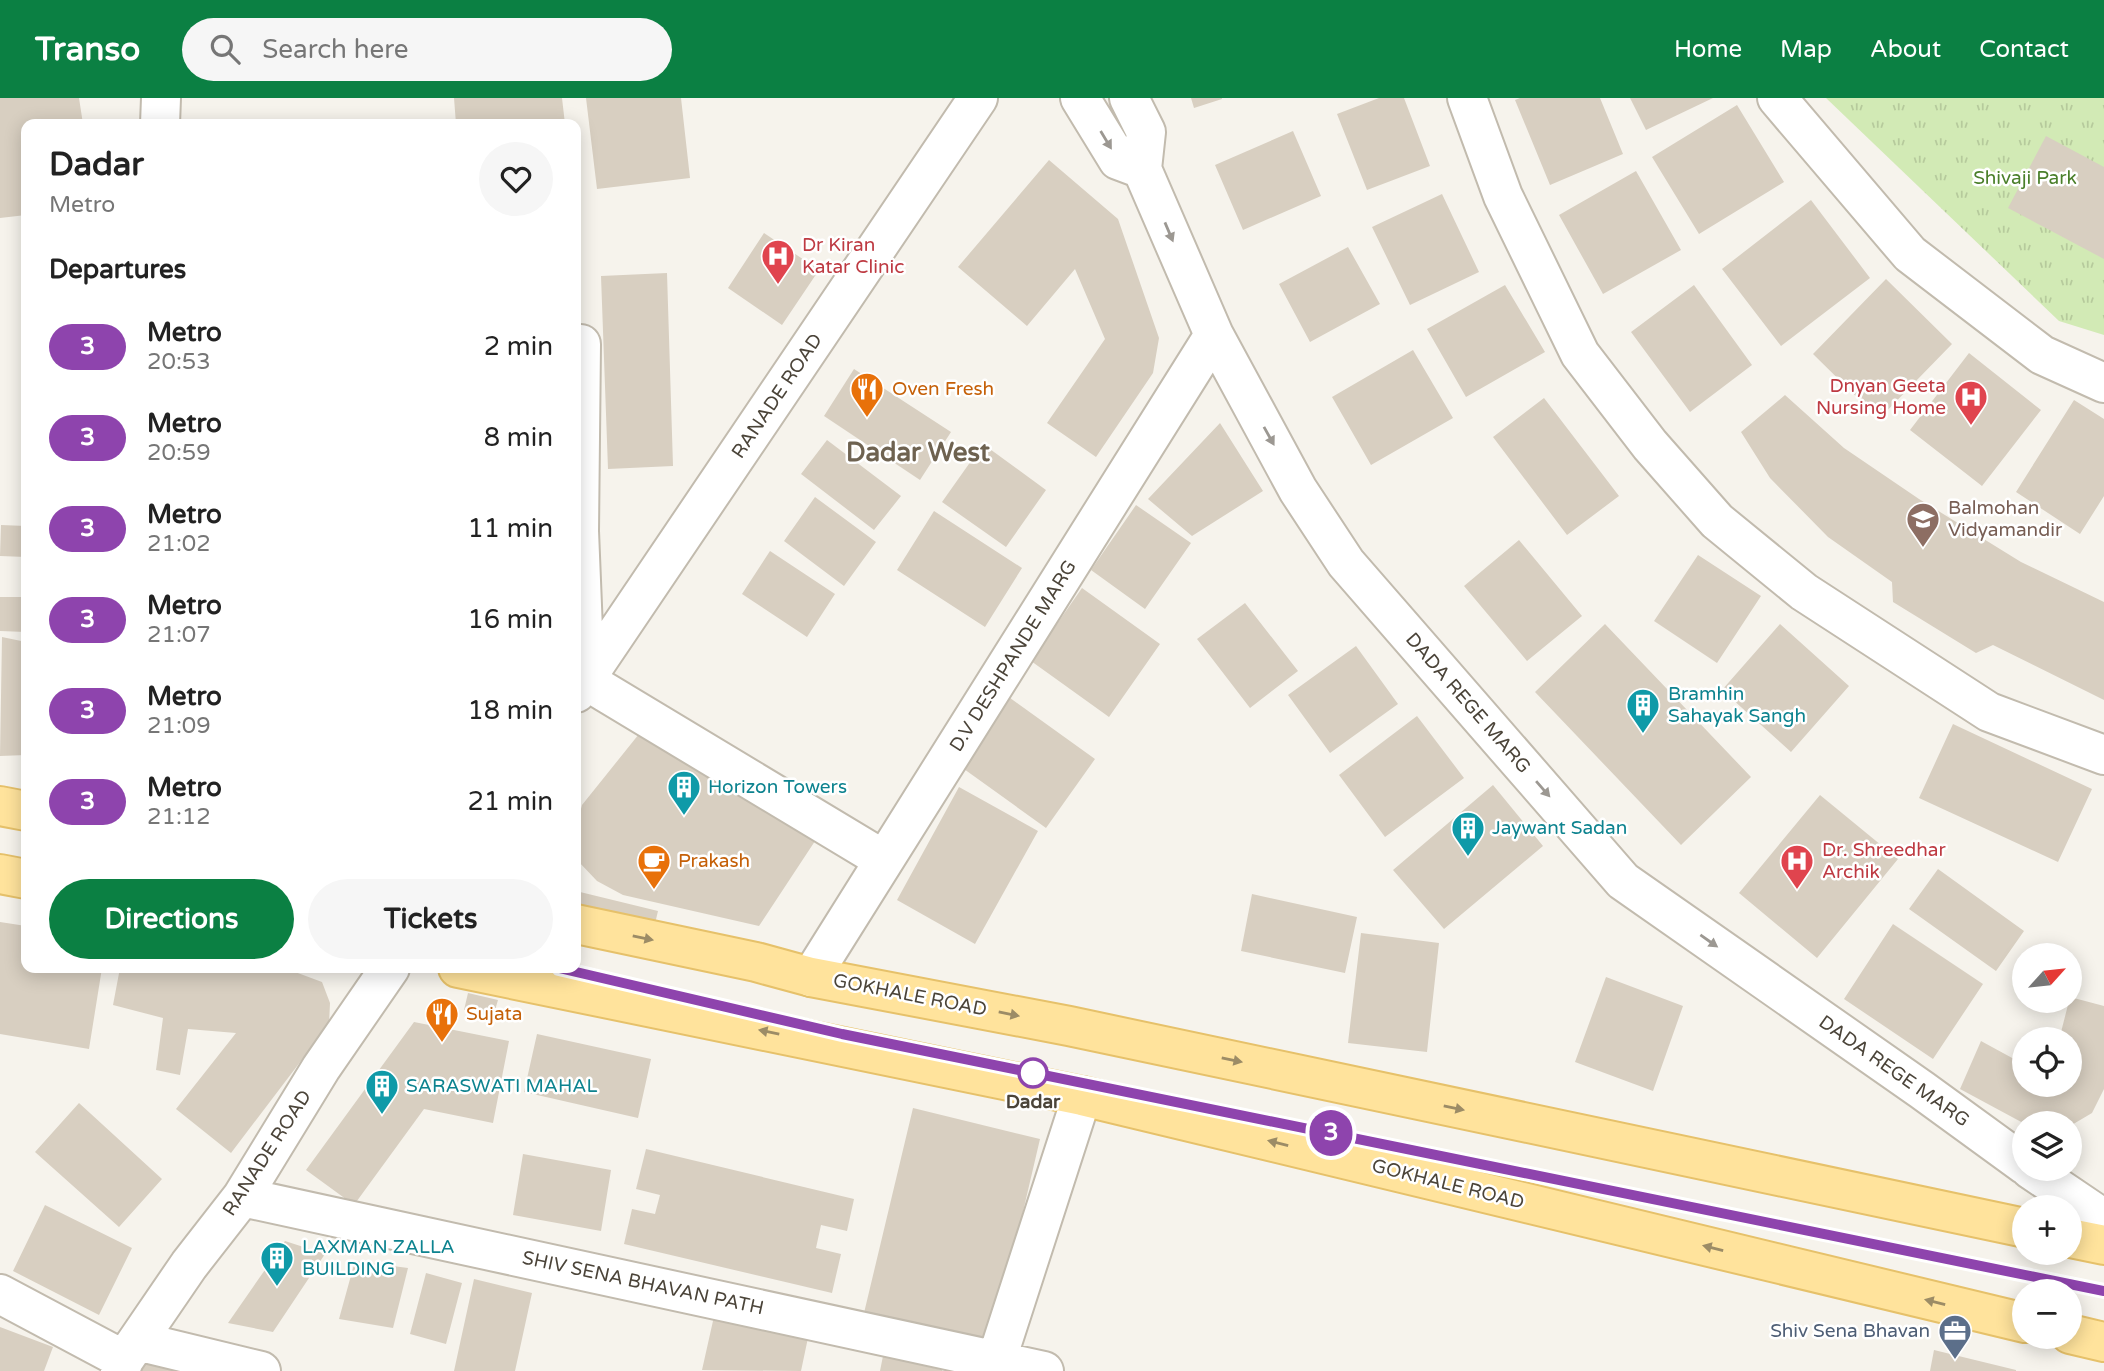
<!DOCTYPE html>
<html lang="en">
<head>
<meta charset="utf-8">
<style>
  :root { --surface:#fff; --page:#f6f6f6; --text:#222; --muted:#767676; --accent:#0b8043 }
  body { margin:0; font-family:"Varela Round",sans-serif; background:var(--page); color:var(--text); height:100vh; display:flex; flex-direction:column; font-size:26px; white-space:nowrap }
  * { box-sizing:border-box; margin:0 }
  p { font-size:23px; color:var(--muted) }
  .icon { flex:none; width:38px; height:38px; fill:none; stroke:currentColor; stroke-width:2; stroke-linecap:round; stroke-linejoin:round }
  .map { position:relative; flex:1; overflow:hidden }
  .sheet { position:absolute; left:21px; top:21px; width:560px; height:854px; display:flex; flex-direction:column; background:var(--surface); border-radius:14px; box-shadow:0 4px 18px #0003 }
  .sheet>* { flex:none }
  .badge { padding:0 14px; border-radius:23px; font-size:24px; line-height:46px }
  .needle { width:46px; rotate:63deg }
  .buttons { position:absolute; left:2012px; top:845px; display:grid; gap:14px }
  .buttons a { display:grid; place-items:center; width:70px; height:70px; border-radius:50%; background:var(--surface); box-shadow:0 4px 18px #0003; font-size:35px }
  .map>.badge { position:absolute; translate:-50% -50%; box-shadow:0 0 0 4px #fff }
  h2 { padding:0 28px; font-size:26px; line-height:63px }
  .round { display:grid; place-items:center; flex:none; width:74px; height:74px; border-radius:37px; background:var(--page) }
  .overview { display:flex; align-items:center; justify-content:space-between; height:119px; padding:0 28px }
  h1 { font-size:33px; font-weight:700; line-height:52px }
  .action { display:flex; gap:14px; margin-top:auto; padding:14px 28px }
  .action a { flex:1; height:80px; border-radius:42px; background:var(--accent); color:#fff; font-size:28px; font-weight:700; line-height:80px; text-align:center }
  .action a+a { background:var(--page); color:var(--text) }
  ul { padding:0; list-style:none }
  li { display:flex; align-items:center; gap:21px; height:91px; padding:0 28px }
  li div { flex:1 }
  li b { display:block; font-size:26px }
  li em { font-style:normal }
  li .badge { min-width:77px; font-weight:700; text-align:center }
  header { display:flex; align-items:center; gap:42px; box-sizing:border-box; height:98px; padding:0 35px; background:var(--accent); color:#fff }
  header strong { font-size:33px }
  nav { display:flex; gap:38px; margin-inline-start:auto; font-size:24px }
  .search { width:490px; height:63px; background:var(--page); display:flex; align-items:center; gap:18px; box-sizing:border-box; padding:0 24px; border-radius:38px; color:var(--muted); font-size:26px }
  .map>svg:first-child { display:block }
  .park { fill:url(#park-tufts) }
  .building { fill:#d8cfc1 }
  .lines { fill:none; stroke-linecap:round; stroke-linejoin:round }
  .minor-casing { stroke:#c2bbae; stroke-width:42 }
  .major-casing { stroke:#e6c16a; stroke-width:42 }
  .minor { stroke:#fff; stroke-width:38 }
  .major { stroke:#ffe39c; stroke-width:38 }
  .oneway { fill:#9c9892 }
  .oneway2 { fill:#9c8c66 }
  .line-casing { stroke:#fff; stroke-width:16 }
  .line { stroke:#8e44ad; stroke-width:10 }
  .stop-dot { fill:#fff; stroke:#8e44ad; stroke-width:3.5 }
  .labels { text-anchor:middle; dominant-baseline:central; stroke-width:5; stroke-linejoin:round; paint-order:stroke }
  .park-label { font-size:19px; fill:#4a7f2a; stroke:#fff }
  .health-label { font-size:19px; fill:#be3a42; stroke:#fff; text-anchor:start }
  .food-label { font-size:19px; fill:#c56008; stroke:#fff; text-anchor:start }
  .street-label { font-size:19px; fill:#4b4439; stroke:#fff }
  .education-label { font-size:19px; fill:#785e54; stroke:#fff; text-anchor:start }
  .culture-label { font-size:19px; fill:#0d838f; stroke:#fff; text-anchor:start }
  .stop-label { font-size:19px; font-weight:bold; fill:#4b4439; stroke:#fff }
  .service-label { font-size:19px; fill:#4e5e75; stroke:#fff; text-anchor:end }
  .district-label { font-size:26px; font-weight:bold; fill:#6e6250; stroke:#fff }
</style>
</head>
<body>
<header>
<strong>Transo</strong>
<div class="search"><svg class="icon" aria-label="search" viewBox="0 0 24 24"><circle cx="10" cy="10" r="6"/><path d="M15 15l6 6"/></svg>Search here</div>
<nav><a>Home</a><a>Map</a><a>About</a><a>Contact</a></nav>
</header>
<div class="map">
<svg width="2104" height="1273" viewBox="0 0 2104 1273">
  <defs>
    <pattern id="park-tufts" width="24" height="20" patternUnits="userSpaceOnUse" patternTransform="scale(1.75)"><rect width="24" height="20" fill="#d2eab5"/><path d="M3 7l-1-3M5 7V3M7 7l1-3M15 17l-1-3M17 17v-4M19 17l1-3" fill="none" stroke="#b6ca9c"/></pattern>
  </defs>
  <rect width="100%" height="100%" fill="#f6f3ec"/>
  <path class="park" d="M1826,0H2104V237L2059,223Z"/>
  <path class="building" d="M0,0H79L83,26H26V117L0,120Z
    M454,0H562L565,26H456Z
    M586,0H681L690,80L597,91Z
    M1191,0H1222V1L1194,10Z
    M1379,0H1404L1430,68L1367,92L1337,16Z
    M1520,0H1600L1623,56L1550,87L1515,2Z
    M1630,0H1713L1646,32Z
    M1737,7L1784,84L1699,136L1652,59Z
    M1293,33L1321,98L1243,132L1215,67Z
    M2046,38L2104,69V161L2008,110Z
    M1049,62L1118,121L1159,240L1153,275L1096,359L1047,325L1105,241L1075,171L1027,228L958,169Z
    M1636,73L1681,152L1603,196L1559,117Z
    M1442,96L1479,174L1410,207L1372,129Z
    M1811,102L1870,180L1781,248L1722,171Z
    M764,135L819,172L782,227L728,190Z
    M1348,149L1380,206L1310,244L1279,186Z
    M667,175L673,368L608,371L601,178Z
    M1886,181L1952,246L1879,321L1813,256Z
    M1505,187L1545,254L1466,299L1427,231Z
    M1694,187L1752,267L1690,314L1631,234Z
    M1413,252L1453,320L1371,367L1332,299Z
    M1969,255L2041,312L1982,388L1910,332Z
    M854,271L951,334L920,382L824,318Z
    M1785,297L1844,350L1919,401L2021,464L2104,504V602L1993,547L1976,555L1893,504L1892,484L1828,439L1770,380L1741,334Z
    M1544,300L1619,398L1567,437L1493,339Z
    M2074,302L2104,321V398L2080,436L2016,394Z
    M1220,325L1263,393L1192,438L1148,401Z
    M827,342L901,398L874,432L801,376Z
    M983,346L1046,392L1006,449L942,404Z
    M815,399L876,444L844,488L784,443Z
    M1136,407L1191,445L1145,511L1091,472Z
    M934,413L1022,470L985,529L897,472Z
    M1,427L26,428V459L0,458Z
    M1519,442L1582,518L1527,563L1464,488Z
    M770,453L835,496L807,539L742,496Z
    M1698,457L1761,498L1717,565L1654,523Z
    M1082,490L1160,546L1109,619L1031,563Z
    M0,499H26V534L0,533Z
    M1245,505L1298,573L1250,610L1197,541Z
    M1605,526L1751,679L1681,747L1535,594Z
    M1780,526L1849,588L1791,654L1722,592Z
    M2,539L26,544V657L0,658Z
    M1356,548L1398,606L1330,655L1288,597Z
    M1006,597L1095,661L1046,730L957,666Z
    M1417,618L1464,680L1385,739L1339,677Z
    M1953,626L2092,691L2058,764L1919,700Z
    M643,631L819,737L759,828L623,797L597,783L578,763L576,730L582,707Z
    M1493,687L1543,748L1444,831L1393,772Z
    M959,689L1038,733L975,846L897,802Z
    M1820,697L1898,761L1817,860L1739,795Z
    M1938,771L2024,833L1996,873L1909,811Z
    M576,793L658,813L653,834L576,816Z
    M1252,796L1357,819L1345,875L1241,853Z
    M0,824L26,828V870H102L89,951L0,936Z
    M1893,826L1983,886L1933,961L1844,901Z
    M1361,835L1439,845L1427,954L1348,945Z
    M120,870L287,871L322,884L330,905L329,926L231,1055L176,1011L236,935L188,931L180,977L156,972L163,920L113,907Z
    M1606,879L1683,908L1653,993L1575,964Z
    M468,895L498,902L493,919L464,912Z
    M2070,899L2104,908V991L2092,1015L2070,1028L2025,1026L1960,991L1981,943L2025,967V987H2070V942H2059Z
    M414,924L509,943L493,1025L424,1011L354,1107L306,1072Z
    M537,936L651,961L638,1020L524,994Z
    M79,1005L162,1081L119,1129L35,1054Z
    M913,1010L1040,1041L992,1246L864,1215Z
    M646,1051L854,1101L847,1133L821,1127L816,1150L841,1156L832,1195L624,1146L632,1111L655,1116L660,1097L636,1091Z
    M523,1056L611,1072L601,1133L513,1117Z
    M45,1107L132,1150L99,1217L13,1173Z
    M285,1143L325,1156L273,1234L228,1225Z
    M355,1163L408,1170L393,1230L339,1221Z
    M426,1175L462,1185L446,1246L410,1236Z
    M474,1181L532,1195L515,1273H454Z
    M715,1214L809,1235L801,1273L702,1272Z
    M0,1229L53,1249L44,1273H0Z
    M1934,1252L2016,1272V1273H1930Z
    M883,1258L942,1272V1273H880Z
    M139,1260L182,1273H135Z"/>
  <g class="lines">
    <defs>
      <path id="minor" d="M1080,0L1118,62L1142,71L1214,237L1298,392L1346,465L1623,783L1922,992L2025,1067
        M1129,0L1146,34L1142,71
        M1467,0L1503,98L1580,256L1650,347L1717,423L1804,494L1989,614L2104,657
        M1777,0L1910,156L2042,257L2104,285
        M160,26L161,0
        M581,246L579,433L585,582L884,762
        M576,595L978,0
        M811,879L1214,237
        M2030,1071L2104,1121
        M242,1099L1044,1273
        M0,1196L124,1262
        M137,1243L261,1273
        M120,1273L124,1262L189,1167L242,1099L321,970L390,870
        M993,1273L1082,998"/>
      <path id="major" d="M0,708L26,713
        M0,776L26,781
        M576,826L756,864L811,879L1069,928L2025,1130
        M458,870L1082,998L2025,1225
        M2070,1140L2104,1147
        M2070,1236L2104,1244"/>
    </defs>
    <use href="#minor" class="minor-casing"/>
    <use href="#major" class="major-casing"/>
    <use href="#minor" class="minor"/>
    <use href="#major" class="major"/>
  </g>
  <defs><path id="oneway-solid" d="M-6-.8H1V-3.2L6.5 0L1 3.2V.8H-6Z" transform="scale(1.75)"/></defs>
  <g class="oneway">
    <use href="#oneway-solid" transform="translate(1106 42) rotate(59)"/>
    <use href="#oneway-solid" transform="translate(1169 134) rotate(67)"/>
    <use href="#oneway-solid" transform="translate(1269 338) rotate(61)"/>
    <use href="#oneway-solid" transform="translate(1543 691) rotate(49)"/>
    <use href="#oneway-solid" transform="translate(1709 843) rotate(35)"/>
  </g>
  <g class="oneway2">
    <use href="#oneway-solid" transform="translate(643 840) rotate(12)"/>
    <use href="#oneway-solid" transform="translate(1009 916) rotate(11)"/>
    <use href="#oneway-solid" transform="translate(769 934) rotate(-168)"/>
    <use href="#oneway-solid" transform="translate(1232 962) rotate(12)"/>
    <use href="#oneway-solid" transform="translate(1454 1010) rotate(12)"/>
    <use href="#oneway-solid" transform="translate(1278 1045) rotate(-166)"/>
    <use href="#oneway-solid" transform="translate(1713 1150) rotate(-166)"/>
    <use href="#oneway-solid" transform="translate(1935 1204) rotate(-166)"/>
  </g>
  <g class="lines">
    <defs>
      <path id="line" d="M559,870L842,936L2104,1193"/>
    </defs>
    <use href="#line" class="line-casing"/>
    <use href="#line" class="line"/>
  </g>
  <defs>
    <symbol id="hospital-pin" viewBox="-11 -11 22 30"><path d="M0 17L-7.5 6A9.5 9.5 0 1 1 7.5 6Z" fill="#e0444e" stroke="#fff"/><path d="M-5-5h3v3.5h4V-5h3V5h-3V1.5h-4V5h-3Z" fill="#fff"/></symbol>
    <symbol id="restaurant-pin" viewBox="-11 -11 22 30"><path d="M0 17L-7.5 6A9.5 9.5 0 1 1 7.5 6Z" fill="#e8710a" stroke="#fff"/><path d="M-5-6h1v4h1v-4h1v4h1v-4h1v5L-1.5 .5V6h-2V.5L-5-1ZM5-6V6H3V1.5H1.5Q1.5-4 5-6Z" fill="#fff"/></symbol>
    <symbol id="school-pin" viewBox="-11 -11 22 30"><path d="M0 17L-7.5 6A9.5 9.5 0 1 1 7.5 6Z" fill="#8d6e63" stroke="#fff"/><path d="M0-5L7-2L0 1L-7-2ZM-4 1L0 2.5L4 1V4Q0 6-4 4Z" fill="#fff"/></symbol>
    <symbol id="building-pin" viewBox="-11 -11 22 30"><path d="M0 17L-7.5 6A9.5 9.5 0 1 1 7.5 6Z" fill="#0f9aa8" stroke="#fff"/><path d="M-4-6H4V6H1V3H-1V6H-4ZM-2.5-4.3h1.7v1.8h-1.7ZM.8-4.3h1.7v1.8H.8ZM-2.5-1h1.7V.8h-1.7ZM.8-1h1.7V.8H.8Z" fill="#fff"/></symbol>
    <symbol id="cafe-pin" viewBox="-11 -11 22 30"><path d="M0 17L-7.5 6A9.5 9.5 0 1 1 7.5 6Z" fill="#e8710a" stroke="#fff"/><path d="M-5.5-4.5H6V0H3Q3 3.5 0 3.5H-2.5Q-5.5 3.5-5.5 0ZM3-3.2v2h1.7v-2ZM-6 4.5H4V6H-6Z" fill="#fff"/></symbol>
    <symbol id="office-pin" viewBox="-11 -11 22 30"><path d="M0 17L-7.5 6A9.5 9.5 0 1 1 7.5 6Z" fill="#5c6f8a" stroke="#fff"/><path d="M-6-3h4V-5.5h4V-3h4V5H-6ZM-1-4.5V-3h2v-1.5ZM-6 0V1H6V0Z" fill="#fff"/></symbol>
  </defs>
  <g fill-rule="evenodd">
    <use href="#hospital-pin" x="759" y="139" width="38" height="52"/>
    <use href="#restaurant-pin" x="848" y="272" width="38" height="52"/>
    <use href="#hospital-pin" x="1952" y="280" width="38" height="52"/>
    <use href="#school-pin" x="1904" y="402" width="38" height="52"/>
    <use href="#building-pin" x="1624" y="588" width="38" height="52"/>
    <use href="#building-pin" x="665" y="670" width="38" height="52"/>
    <use href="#building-pin" x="1449" y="711" width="38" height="52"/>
    <use href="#cafe-pin" x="635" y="744" width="38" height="52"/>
    <use href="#hospital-pin" x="1778" y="744" width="38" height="52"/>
    <use href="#restaurant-pin" x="423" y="897" width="38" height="52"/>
    <use href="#building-pin" x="363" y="969" width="38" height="52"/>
    <use href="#building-pin" x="258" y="1141" width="38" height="52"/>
    <use href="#office-pin" x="1936" y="1214" width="38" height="52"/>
  </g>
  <circle class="stop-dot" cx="1033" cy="975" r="14"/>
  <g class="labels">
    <g class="park-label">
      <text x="2025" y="80">Shivaji Park</text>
    </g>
    <g class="health-label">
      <text x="802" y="147">Dr Kiran<tspan x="802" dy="22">Katar Clinic</tspan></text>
      <text x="1946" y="288" text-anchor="end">Dnyan Geeta<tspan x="1946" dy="22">Nursing Home</tspan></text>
      <text x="1822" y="752">Dr. Shreedhar<tspan x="1822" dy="22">Archik</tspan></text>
    </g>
    <g class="food-label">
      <text x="892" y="291">Oven Fresh</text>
      <text x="678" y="763">Prakash</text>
      <text x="466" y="916">Sujata</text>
    </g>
    <g class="street-label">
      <text transform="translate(777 298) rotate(-56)">RANADE ROAD</text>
      <text transform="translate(1013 558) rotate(-58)">D.V DESHPANDE MARG</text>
      <text transform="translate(1468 605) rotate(49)">DADA REGE MARG</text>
      <text transform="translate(910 897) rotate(11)">GOKHALE ROAD</text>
      <text transform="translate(1894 973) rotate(35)">DADA REGE MARG</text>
      <text transform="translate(267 1055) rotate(-57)">RANADE ROAD</text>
      <text transform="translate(1448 1086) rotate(14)">GOKHALE ROAD</text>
      <text transform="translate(643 1185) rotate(12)">SHIV SENA BHAVAN PATH</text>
    </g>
    <g class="education-label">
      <text x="1948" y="410">Balmohan<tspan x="1948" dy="22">Vidyamandir</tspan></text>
    </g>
    <g class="culture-label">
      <text x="1668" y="596">Bramhin<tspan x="1668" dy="22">Sahayak Sangh</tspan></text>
      <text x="708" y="689">Horizon Towers</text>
      <text x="1492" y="730">Jaywant Sadan</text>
      <text x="406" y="988">SARASWATI MAHAL</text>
      <text x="302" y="1149">LAXMAN ZALLA<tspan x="302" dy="22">BUILDING</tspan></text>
    </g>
    <g class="stop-label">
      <text x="1033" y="1004">Dadar</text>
    </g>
    <g class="service-label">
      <text x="1930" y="1233">Shiv Sena Bhavan</text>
    </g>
    <g class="district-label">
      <text x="918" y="354">Dadar West</text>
    </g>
  </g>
</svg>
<div class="buttons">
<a><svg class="needle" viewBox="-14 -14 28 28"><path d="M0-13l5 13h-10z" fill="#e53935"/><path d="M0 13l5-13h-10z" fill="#767676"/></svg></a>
<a><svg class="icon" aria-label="locate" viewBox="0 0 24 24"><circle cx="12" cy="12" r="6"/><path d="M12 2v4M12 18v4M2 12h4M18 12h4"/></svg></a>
<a><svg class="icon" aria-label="layers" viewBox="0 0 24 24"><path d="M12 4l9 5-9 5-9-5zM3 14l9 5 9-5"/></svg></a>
<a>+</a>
<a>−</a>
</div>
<b class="badge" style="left:1331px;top:1035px;background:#8e44ad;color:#fff">3</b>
<section class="sheet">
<div class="overview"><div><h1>Dadar</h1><p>Metro</p></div><a class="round"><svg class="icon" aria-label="heart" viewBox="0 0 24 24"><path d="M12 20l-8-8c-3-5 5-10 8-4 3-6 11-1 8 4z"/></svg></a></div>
<h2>Departures</h2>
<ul>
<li><span class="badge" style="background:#8e44ad;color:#fff">3</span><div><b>Metro</b><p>20:53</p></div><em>2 min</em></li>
<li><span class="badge" style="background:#8e44ad;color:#fff">3</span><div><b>Metro</b><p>20:59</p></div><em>8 min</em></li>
<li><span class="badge" style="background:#8e44ad;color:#fff">3</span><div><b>Metro</b><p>21:02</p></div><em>11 min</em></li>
<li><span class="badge" style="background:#8e44ad;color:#fff">3</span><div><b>Metro</b><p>21:07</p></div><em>16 min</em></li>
<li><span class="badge" style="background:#8e44ad;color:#fff">3</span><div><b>Metro</b><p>21:09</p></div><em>18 min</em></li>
<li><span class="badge" style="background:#8e44ad;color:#fff">3</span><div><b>Metro</b><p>21:12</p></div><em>21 min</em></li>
</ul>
<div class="action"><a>Directions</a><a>Tickets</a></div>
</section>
</div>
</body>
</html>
